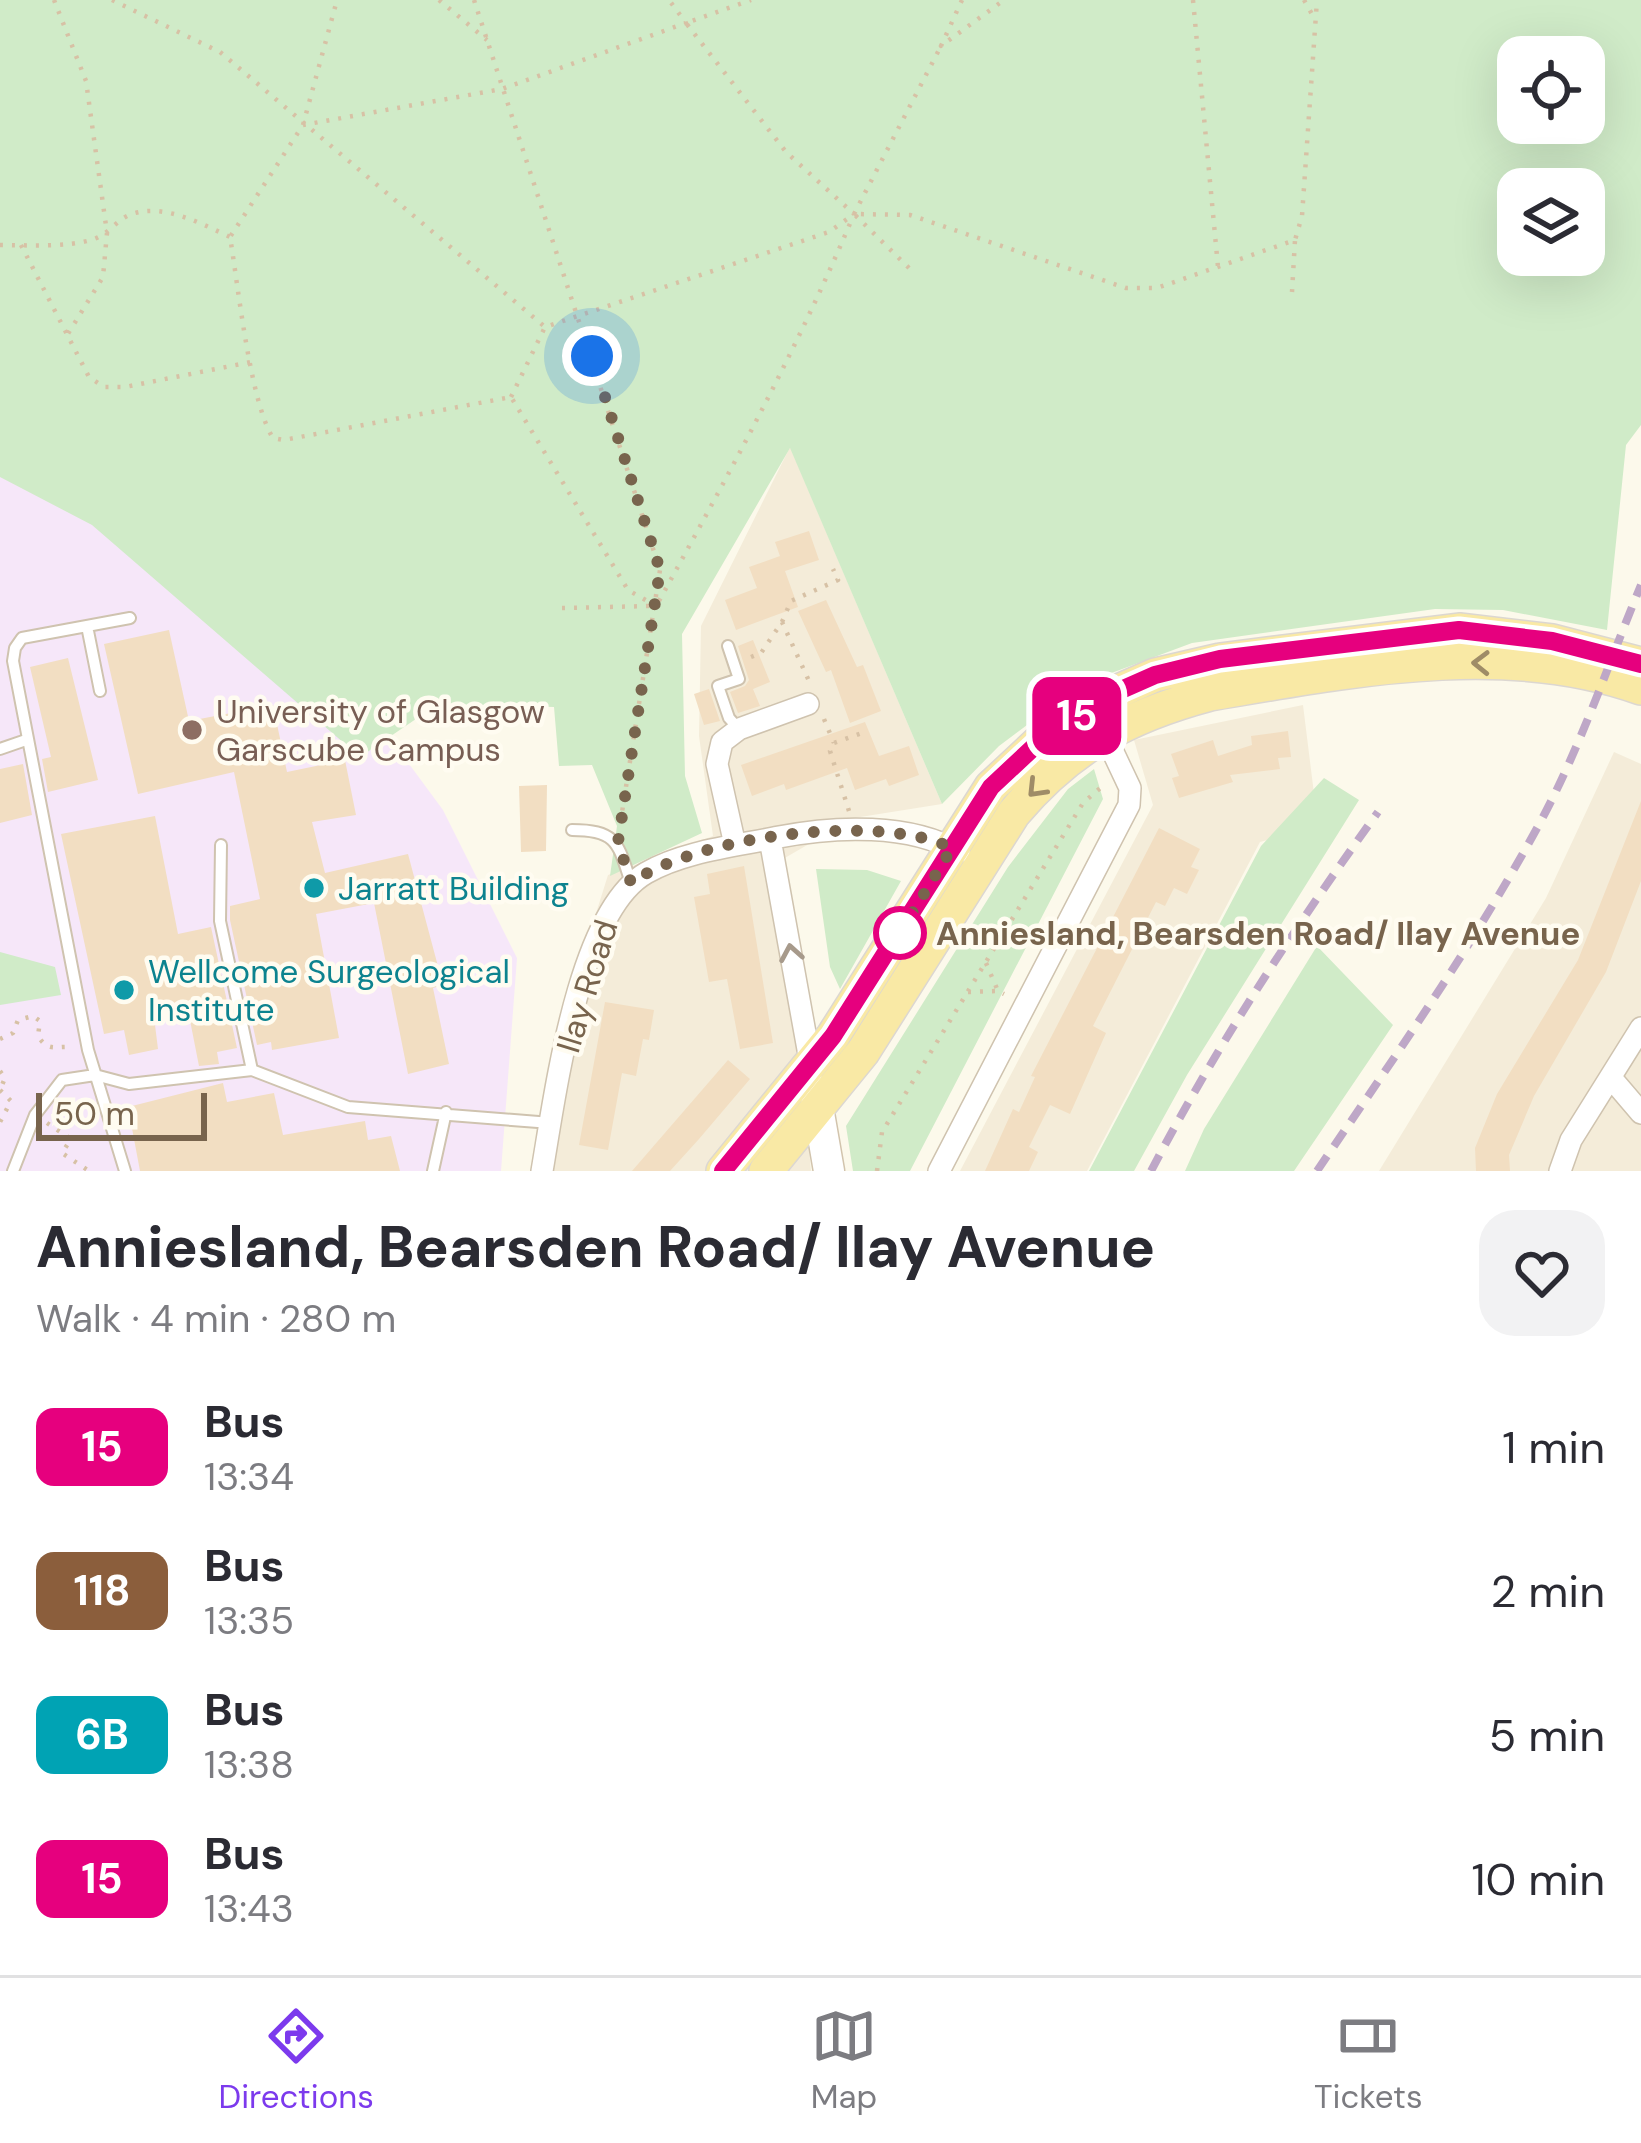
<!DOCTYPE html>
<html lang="en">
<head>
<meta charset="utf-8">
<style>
  :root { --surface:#fff; --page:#f2f2f3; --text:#2b2b33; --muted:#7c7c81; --line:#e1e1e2; --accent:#7c3aed }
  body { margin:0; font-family:"DM Sans",sans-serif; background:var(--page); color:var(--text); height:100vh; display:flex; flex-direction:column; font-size:45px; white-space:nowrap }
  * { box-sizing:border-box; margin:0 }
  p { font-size:39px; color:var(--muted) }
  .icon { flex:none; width:66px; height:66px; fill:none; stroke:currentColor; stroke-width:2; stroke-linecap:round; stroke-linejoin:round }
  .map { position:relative; height:1171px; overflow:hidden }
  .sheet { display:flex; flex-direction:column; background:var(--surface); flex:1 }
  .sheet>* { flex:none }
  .badge { padding:0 24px; border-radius:18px; font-size:42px; line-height:78px }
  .controls { position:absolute; left:1497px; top:36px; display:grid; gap:24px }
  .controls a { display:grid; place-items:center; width:108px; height:108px; border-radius:24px; background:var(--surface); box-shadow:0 12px 48px #0002; font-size:60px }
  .scale { position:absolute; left:36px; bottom:30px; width:171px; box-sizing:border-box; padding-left:12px; border:6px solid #78644d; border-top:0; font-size:33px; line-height:42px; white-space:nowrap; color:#78644d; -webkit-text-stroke:9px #fffcf1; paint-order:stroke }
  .you { position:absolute; width:60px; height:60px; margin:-30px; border:9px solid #fff; border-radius:50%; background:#1a73e8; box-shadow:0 0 0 18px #1a73e833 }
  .map>.badge { position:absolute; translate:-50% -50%; box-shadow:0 0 0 6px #fff }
  .round { display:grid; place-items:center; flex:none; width:126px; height:126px; border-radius:36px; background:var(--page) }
  .summary { display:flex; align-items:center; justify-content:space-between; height:204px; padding:0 36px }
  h1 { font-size:57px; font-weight:800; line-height:90px }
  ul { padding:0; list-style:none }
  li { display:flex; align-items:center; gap:36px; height:144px; padding:0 36px }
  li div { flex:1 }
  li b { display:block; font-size:45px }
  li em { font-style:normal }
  li .badge { min-width:132px; font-weight:700; text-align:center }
  .menu { display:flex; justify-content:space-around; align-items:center; height:168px; border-top:3px solid var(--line); background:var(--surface); font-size:33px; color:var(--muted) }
  .menu a { display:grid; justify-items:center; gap:6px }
  .menu .active { color:var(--accent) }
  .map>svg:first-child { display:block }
  .residential { fill:#f4ecd9 }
  .education { fill:#f6e7f9 }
  .green { fill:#d0ebc8; fill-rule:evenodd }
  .building { fill:#f2dec2 }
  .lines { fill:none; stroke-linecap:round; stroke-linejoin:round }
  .lane-casing { stroke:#cfc3af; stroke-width:14 }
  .street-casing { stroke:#cfc3af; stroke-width:24 }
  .secondary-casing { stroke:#d2c4ad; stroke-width:33 }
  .primary-casing { stroke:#dcd7d1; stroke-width:36 }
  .path { stroke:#d7c1a5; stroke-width:4.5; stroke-dasharray:3 9; stroke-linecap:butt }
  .lane { stroke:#fff; stroke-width:10 }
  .street { stroke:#fff; stroke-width:21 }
  .secondary { stroke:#fff; stroke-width:30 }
  .primary { stroke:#f9e9a5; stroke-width:33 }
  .rail { stroke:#bea7c7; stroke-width:8; stroke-dasharray:18 12; stroke-linecap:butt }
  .oneway { stroke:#9f8c67 }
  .oneway2 { stroke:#a79a8b }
  .line-casing { stroke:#fff; stroke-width:27 }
  .line { stroke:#e6007e; stroke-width:18 }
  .walk { stroke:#78644d; stroke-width:12; stroke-dasharray:0 21.6 }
  .education-dot { fill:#8d6e63; stroke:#fffcf1; stroke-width:4.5 }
  .culture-dot { fill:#0f9aa8; stroke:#fffcf1; stroke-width:4.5 }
  .stop-dot { fill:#fff; stroke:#e6007e; stroke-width:6 }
  .labels { text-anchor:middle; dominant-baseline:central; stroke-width:9; stroke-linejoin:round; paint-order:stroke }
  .education-label { font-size:33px; fill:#785e54; stroke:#fffcf1; text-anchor:start }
  .culture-label { font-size:33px; fill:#0d838f; stroke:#fffcf1; text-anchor:start }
  .stop-label { font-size:33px; font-weight:bold; fill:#78644d; stroke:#fffcf1; text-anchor:start }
  .street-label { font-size:33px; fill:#78644d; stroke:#fffcf1 }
</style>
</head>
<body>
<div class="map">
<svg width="1641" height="1171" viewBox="0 0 1641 1171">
  <rect width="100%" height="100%" fill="#fcf9eb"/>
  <path class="residential" d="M790,447L942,804L854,818L783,859L811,1171H545L556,1041L608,875L713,836L699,736L701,626Z
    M1303,705L1318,826L1260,842L1087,1171H960L1153,805L1134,740Z
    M1614,752L1641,764V1171H1379L1546,898Z"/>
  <path class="education" d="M0,423L325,650L443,810L517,958L501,1171H0Z"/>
  <path class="green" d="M0,0H1641V425L1626,445L1607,630L1503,610L1435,609L1192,643L1082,684L999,746L942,804L790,448L682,634L685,776L702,833L610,876L617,826L592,765L559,766L554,707L438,704L360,757L92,525L0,477ZM1518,57H1584V123H1518ZM1518,189H1584V255H1518Z
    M1094,769L1103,799L910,1171H853L846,1126L1008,867L1068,789Z
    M1324,778L1359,800L1187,1075L1134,1171H1089L1261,846Z
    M816,869L867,870L901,881L840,989L830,967Z
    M1317,946L1393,1025L1294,1171H1185L1204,1129Z
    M0,952L55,967L61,995L0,1005Z"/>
  <path class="building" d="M809,531L819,560L785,571L798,607L736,630L725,600L757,588L749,567L780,556L781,559L775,542Z
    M826,600L857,667L863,665L881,711L850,723L831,670L826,672L798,611Z
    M169,630L189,721L273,705L287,772L345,760L356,815L312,822L325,873L408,854L443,985L433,988L449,1064L408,1074L374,903L316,914L339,1038L272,1050L271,1042L257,1045L230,920V906L260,899L234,772L138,794L104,644Z
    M753,640L770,682L753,689L760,706L738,713L730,692L745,686L749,680L738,646Z
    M68,658L98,780L48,792L42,759L51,757L30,667Z
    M709,689L720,721L704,725L694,694Z
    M865,722L879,756L909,746L919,775L889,786L886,779L855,790L847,768L786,790L784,784L752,796L741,765Z
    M1288,731L1291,757L1278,758L1280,769L1230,775L1233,782L1179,798L1172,778L1179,776L1171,754L1213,740L1218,756L1252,745L1251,736Z
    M23,764L32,815L0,823V769Z
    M547,785L546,851L521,852L519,786Z
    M1641,801V881L1606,972L1534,1096L1509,1155L1510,1171H1476L1475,1148L1497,1094L1578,960Z
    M155,816L178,934L211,927L237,1048L217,1052L219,1064L199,1066L186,1000L153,1009L158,1049L129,1055L124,1030L104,1034L61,834Z
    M1159,828L1200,849L1191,867L1199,870L1187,894L1174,888L1165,906L1156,902L1093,1026L1106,1033L1070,1114L1050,1105L1029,1147L1038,1152L1029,1171H985L1013,1109L1019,1112L1035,1077L1031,1076Z
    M744,866L773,1043L740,1049L727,979L709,982L694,897L710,894L707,874Z
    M605,1002L654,1010L649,1040L643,1039L636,1076L622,1073L608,1150L579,1145Z
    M728,1060L750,1079L699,1139L670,1171H632Z
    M223,1083L227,1102L274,1093L283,1135L365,1121L368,1140L391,1136L400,1171H140L128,1107Z"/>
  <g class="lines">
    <defs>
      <path id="lane" d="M87,626L100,691
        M728,646L739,679L718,686L729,718L739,729
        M0,749L26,740
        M572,830C618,830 618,844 631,883
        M221,845L220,921L252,1070
        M13,1171L35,1115L62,1080L95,1075L129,1084L252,1070L348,1107L551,1123
        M125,1171L88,1050L13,661L15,648L22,638L130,618
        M433,1171L446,1112"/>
      <path id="street" d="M770,839L811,1066
        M735,845L717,764L722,742L739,729L808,704
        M1612,1079L1641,1113
        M542,1171C555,1096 578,912 646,873C684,851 736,846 779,837C835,826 910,823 959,852
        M939,1171L1129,805L1130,788L1104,733
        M1560,1171L1571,1140L1641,1028"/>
      <path id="secondary" d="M815,1090L829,1171"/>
      <path id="primary" d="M723,1171L833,1036L991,787L1051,731L1121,690L1155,675L1220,660L1459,630L1552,641L1641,664
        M766,1171L863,1052L1014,813C1070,747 1127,716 1210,694C1348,671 1505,639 1641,688"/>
    </defs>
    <use href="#lane" class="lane-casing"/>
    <use href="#street" class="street-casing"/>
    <use href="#secondary" class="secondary-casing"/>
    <use href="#primary" class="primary-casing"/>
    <path class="path" d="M54,0L86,81L107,233L103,277L66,337
      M112,0L220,52L545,327
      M439,0L487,40
      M474,0L660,570L620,825
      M962,0L941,46L1004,0
      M1193,0L1218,267
      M1304,0L1313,16
      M303,125L337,0
      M0,245C28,245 67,248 94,239C109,234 118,218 132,214C164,203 202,224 230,237
      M21,245L89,377L104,387H125L251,362
      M909,268L854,214L910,215L1126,288H1157L1295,240L1302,216L1317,0
      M1292,292L1295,240
      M511,397L545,327L829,232L854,214L941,46
      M659,601C729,474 798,348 854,214L786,152L686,23L751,0
      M656,606L628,590L511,397L284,440L273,438C250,402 238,284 230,237L303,125L502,89L686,23L669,0
      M562,608L651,606
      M782,622L791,601L838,580L833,569
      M751,657L761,653L782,622L809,681
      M824,719L834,743
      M849,811L830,751L834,743L868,731
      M986,963L998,991L1004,994
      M968,992L998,991
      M0,1039L13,1033L18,1020L33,1016L40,1021L38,1036C48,1052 55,1046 70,1047
      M0,1071L5,1078L0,1090
      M0,1090L11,1101L0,1122
      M47,1123L71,1139L62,1153L89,1171
      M877,1171L882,1132L1083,803L1106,783"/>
    <use href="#lane" class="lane"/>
    <use href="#street" class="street"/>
    <use href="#secondary" class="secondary"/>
    <use href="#primary" class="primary"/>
    <path class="rail" d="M1151,1171C1217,1045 1295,927 1378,812
      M1317,1171C1393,1059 1471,949 1536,830C1579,752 1607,667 1641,585"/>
  </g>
  <defs><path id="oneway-chevron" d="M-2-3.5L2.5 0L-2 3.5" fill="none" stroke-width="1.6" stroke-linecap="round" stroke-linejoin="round" transform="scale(3)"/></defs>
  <g class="oneway">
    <use href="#oneway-chevron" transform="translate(1481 663) rotate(-179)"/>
    <use href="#oneway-chevron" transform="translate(1036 789) rotate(134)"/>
  </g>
  <use class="oneway2" href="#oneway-chevron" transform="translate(791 953) rotate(-100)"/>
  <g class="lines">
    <defs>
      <path id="line" d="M723,1171L833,1036L991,787L1051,731L1121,690L1155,675L1220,659L1459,630L1552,641L1641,664"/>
    </defs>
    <use href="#line" class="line-casing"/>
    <use href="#line" class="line"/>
    <path class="walk" d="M592,356L660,570L618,842L631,883C696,836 880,812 952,848L900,933"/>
  </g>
  <circle class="education-dot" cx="192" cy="730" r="12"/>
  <g class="culture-dot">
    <circle cx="314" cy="888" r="12"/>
    <circle cx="124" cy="990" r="12"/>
  </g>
  <circle class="stop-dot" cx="900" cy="933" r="24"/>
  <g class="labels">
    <g class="education-label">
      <text x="216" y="711">University of Glasgow<tspan x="216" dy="38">Garscube Campus</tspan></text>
    </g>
    <g class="culture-label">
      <text x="338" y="888">Jarratt Building</text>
      <text x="148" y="971">Wellcome Surgeological<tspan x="148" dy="38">Institute</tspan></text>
    </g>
    <g class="stop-label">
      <text x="936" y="933">Anniesland, Bearsden Road/ Ilay Avenue</text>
    </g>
    <g class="street-label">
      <text transform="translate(587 986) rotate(-73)">Ilay Road</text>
    </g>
  </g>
</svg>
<div class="controls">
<a><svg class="icon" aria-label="locate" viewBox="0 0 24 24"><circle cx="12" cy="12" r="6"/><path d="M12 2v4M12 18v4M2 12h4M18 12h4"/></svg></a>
<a><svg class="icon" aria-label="layers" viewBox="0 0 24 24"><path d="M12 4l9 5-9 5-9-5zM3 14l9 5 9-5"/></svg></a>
</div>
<div class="scale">50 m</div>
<div class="you" style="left:592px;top:356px"></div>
<b class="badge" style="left:1077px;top:716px;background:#e6007e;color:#fff">15</b>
</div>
<section class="sheet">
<div class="summary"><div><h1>Anniesland, Bearsden Road/ Ilay Avenue</h1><p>Walk · 4 min · 280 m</p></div><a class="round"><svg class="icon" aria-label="heart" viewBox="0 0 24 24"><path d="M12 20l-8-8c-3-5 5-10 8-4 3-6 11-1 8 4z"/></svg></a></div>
<ul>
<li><span class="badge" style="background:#e6007e;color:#fff">15</span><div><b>Bus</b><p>13:34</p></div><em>1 min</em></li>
<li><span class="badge" style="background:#8b5e3c;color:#fff">118</span><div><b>Bus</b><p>13:35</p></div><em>2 min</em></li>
<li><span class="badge" style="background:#00a3b4;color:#fff">6B</span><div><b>Bus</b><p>13:38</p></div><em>5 min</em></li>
<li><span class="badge" style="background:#e6007e;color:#fff">15</span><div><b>Bus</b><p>13:43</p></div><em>10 min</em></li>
</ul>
</section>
<nav class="menu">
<a class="active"><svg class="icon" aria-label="directions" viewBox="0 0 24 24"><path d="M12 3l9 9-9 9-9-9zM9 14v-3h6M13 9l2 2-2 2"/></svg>Directions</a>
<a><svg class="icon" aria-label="map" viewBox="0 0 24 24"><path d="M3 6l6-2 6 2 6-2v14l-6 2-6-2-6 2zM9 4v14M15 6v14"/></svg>Map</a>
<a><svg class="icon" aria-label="tickets" viewBox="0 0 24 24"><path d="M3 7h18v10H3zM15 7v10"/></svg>Tickets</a>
</nav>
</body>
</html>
